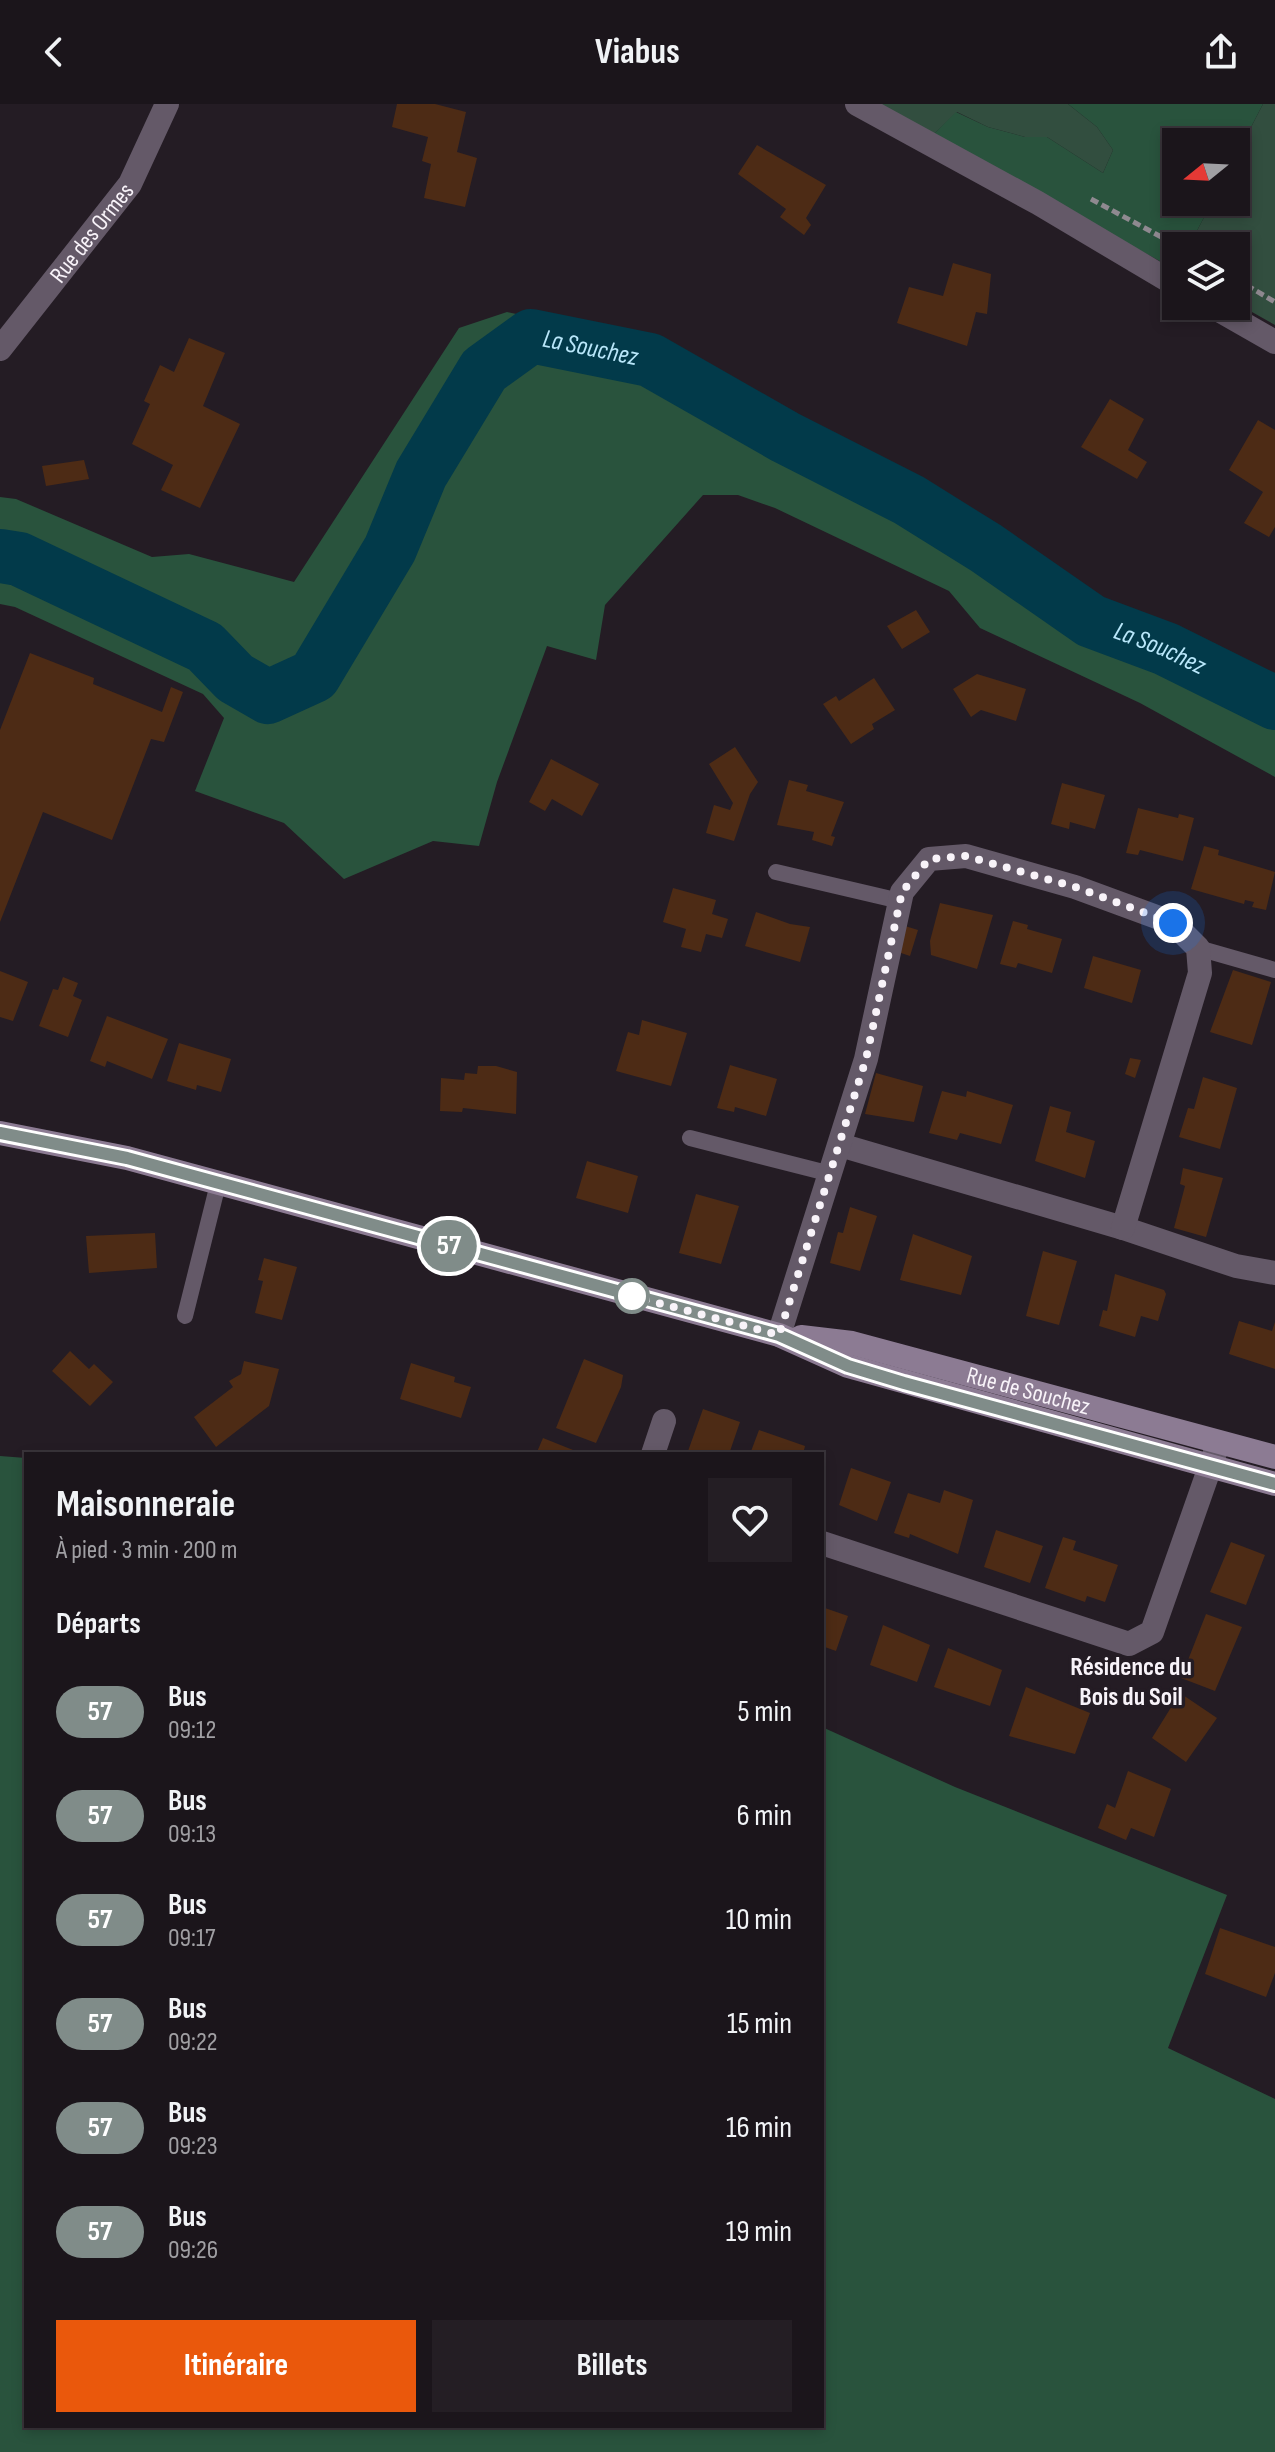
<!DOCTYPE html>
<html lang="fr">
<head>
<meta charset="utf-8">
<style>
  :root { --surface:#1b151b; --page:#241e24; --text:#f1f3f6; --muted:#a09fa3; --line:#39343a; --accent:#ea580c }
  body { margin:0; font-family:"Sofia Sans Condensed",sans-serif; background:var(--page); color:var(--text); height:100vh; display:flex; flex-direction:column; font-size:30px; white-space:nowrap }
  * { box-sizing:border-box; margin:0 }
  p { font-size:26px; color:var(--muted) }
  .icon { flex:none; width:44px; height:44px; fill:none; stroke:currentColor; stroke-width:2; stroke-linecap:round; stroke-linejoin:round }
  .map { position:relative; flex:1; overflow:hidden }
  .side { position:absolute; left:24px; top:1348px; width:800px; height:976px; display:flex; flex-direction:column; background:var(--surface); border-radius:0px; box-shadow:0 4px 12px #0003,0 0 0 2px var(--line) }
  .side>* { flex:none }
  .badge { padding:0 16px; border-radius:26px; font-size:28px; line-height:52px }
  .needle { width:52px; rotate:252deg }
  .buttons { position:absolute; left:1162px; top:24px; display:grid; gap:16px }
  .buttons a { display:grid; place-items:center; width:88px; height:88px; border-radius:0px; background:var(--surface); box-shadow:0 4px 12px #0003,0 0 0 2px var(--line); font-size:40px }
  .you { position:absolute; width:40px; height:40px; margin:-20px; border:6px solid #fff; border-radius:50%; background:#1a73e8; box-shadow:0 0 0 12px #1a73e833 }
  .map>.badge { position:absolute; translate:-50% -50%; box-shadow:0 0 0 4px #fff }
  h2 { padding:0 32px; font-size:30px; line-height:72px }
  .round { display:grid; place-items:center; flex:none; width:84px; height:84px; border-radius:0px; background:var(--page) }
  .summary { display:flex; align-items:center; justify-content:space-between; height:136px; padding:0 32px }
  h1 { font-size:38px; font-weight:700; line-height:60px }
  .primary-button { display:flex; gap:16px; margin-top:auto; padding:16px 32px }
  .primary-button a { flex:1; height:92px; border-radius:0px; background:var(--accent); color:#fff; font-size:32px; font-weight:700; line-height:92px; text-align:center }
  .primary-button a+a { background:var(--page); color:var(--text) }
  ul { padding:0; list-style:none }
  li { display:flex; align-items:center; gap:24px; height:104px; padding:0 32px }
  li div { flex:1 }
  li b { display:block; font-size:30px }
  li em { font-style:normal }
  li .badge { min-width:88px; font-weight:700; text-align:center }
  header { display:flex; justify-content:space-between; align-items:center; height:104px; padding:0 32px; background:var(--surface); font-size:36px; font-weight:700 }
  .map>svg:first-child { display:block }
  .green { fill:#324e3f }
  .forest { fill:#29533d }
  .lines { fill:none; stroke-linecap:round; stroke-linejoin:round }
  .river { stroke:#023a4a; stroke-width:54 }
  .building { fill:#4d2b15 }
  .path { stroke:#8f8990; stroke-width:5; stroke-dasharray:8 4; stroke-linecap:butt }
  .lane { stroke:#645968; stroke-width:16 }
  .street { stroke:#645968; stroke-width:24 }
  .secondary { stroke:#8c7b93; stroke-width:24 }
  .line-casing { stroke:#fff; stroke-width:18 }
  .line { stroke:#808c89; stroke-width:12 }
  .walk { stroke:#f8f3f9; stroke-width:8; stroke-dasharray:0 14.4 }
  .stop-dot { fill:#fff; stroke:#808c89; stroke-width:4 }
  .labels { text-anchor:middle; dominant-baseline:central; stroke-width:7; stroke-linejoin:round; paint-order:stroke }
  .street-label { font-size:24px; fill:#f8f3f9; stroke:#241c24 }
  .water-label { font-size:26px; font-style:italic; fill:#b9e7fa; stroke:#241c24 }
  .neighbourhood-label { font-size:26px; font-weight:bold; fill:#f8f3f9; stroke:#241c24 }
</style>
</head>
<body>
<header><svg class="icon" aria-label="back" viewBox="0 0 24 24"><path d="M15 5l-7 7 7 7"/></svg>Viabus<svg class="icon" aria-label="share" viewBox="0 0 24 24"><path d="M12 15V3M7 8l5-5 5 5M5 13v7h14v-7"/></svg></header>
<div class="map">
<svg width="1275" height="2348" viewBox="0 0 1275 2348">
  <rect width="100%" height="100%" fill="#241c24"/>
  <path class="green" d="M876,0H1068L1097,23L1113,46L1103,69L1047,33H1025L988,23L957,8L932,32Z
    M1263,0H1275V221L1236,199V142H1189L1212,98H1236V52Z"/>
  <path class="forest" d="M1068,0H1263L1236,52V38H1176V98H1212L1189,142H1176V166L932,32L956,8L988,23L1025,33H1047L1103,69L1113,46L1097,23Z
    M507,208L675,243L734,280L896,361L1003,431L1038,470L1060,485L1144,511L1189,544L1275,585V673L1140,599L980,524L949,487L775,404L738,391H703L605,501L596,556L547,542L497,678L479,742L433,737L344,775L284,719L195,687L224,614L203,590L15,503L0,500V393L16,395L152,453L189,450L294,478L459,224Z
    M0,1352L26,1354V2322H822V1623L955,1683L1227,1791L1168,1944L1275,1995V2348H0Z"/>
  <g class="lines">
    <path class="river" id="s1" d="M0,452L19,455L205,543L235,574L268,593L314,572L390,445L421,370L484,266L531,232L650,256L785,333L909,396L986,444L1091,517L1166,545L1275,599"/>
  </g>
  <path class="building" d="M397,0H435L466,8L457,48L477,54L465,103L424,94L431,60L422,57L428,33L392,23Z
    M757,41L826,81L806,114L811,121L804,131L780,113L786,105L738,70Z
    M953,159L991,170L987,210L976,208L967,242L897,219L909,183L943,192Z
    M189,234L225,249L203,302L240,320L200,404L161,386L173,361L132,340L150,300L144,297L160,261L174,268Z
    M1110,295L1144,315L1128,346L1147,358L1137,375L1081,343Z
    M1258,316L1275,326V423L1269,433L1244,419L1263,388L1229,366Z
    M84,356L89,375L46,382L42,362Z
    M916,506L930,528L902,545L887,522Z
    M30,549L94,574L93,580L162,608L171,583L183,588L164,638L151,635L112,736L43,708L0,818V626Z
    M977,570L1026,585L1016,617L981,606L971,613L953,585Z
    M874,574L895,606L872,620L874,625L851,640L823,600L836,592L839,597Z
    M735,643L758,678L750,690L734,737L706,729L714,701L730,706L733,699L709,660Z
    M551,655L599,680L582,712L552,695L545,707L529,698Z
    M789,676L808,681L806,687L844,698L831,732L835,733L832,742L812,736L814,728L777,721Z
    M1062,679L1105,691L1095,725L1070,718L1069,725L1051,720Z
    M1138,704L1178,714L1179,710L1194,714L1183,757L1140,746L1138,751L1126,749Z
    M1204,742L1219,746L1218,751L1275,768L1266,806L1252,803L1254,798L1245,796L1244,800L1191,785Z
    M673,784L716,796L712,810L728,815L722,834L706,830L701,848L681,843L686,825L663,818Z
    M940,799L993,811L977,865L931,851L930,837Z
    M756,808L790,820L810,823L800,858L745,842Z
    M1013,817L1028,821L1027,825L1062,835L1052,869L1018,859L1016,864L1000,860Z
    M905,822L918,826L910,852L898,848Z
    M1093,852L1141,866L1132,899L1084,884Z
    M1233,866L1271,878L1252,941L1210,928Z
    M0,867L28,878L13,917L0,913Z
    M63,873L78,879L73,892L82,896L68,933L39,922L53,885L58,886Z
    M107,912L168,935L152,975L107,957L105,963L90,957Z
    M642,916L687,929L671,982L616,967L628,928L639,931Z
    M179,939L231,955L221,988L197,981L196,986L167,977Z
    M1130,954L1141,956L1135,974L1125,970Z
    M730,961L777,975L766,1012L735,1003L734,1008L717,1004Z
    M478,962H496L517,968L516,1010L463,1004L462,1008L440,1007L441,974L464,976L465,969L477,970Z
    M876,969L923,982L914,1018L865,1010Z
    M1203,973L1237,984L1220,1045L1179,1033L1188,1004L1194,1005Z
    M942,987L966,993L967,987L1013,1001L1001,1040L960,1029L957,1036L929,1029Z
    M1050,1002L1071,1008L1066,1028L1095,1037L1085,1074L1035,1057Z
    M587,1057L638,1072L628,1109L576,1094Z
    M1183,1064L1223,1074L1206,1133L1174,1124L1185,1082L1180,1080Z
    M696,1090L739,1102L721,1160L679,1149Z
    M850,1103L877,1112L860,1167L830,1159L838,1128L843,1129Z
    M155,1129L157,1164L89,1169L86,1132Z
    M913,1130L972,1152L961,1191L900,1176Z
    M1043,1147L1077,1157L1059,1221L1026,1212Z
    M264,1154L297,1163L282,1216L255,1209L263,1177L258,1176Z
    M1115,1170L1164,1186L1166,1190L1158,1217L1141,1212L1135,1233L1099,1222L1103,1206L1107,1207Z
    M1239,1217L1272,1227L1275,1218V1265L1229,1250Z
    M70,1247L89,1265L94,1260L113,1278L90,1302L52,1267Z
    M584,1255L623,1271L621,1283L596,1339L556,1324Z
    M244,1257L279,1265L269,1302L216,1343L194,1313L233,1283L229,1277L241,1270Z
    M411,1259L455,1273L454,1278L471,1283L461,1314L400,1295Z
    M703,1305L740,1318L729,1350H687Z
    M759,1326L805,1342L803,1350H750Z
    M543,1334L583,1350H582L537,1348Z
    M851,1364L891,1378L877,1417L839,1401Z
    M944,1386L973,1396L958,1450L910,1430L909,1434L894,1429L908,1389L940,1399Z
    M996,1426L1043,1442L1030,1479L984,1463Z
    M1063,1433L1076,1437L1073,1446L1118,1461L1105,1498L1087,1492L1085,1498L1045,1484Z
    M1231,1438L1265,1451L1246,1501L1210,1488Z
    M822,1503L848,1512L836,1547L822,1542Z
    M1206,1510L1242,1523L1215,1587L1181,1574Z
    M883,1521L930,1541L917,1578L870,1561Z
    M948,1544L1002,1566L990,1602L934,1583Z
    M1026,1583L1090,1609L1075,1650L1009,1632Z
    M1180,1589L1217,1614L1186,1658L1152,1634Z
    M1128,1667L1171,1685L1154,1733L1131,1724L1126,1736L1098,1724L1107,1700L1115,1704Z
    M1220,1824L1275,1843V1869L1266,1893L1205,1870Z"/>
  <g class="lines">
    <path class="path" d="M1091,95L1178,142
      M1236,175L1275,198"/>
    <path class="lane" d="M776,768L900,797
      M1198,844L1275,866
      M690,1034L831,1070
      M185,1212L218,1080"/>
    <g class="street">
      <path d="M857,0L1038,99L1176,181"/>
      <path d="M1212,202L1275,238"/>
      <path id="s2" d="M0,245L130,80L167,0"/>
      <path d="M840,1041L1123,1124L1236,1162L1275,1169"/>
      <path d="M779,1231L866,955L902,788L929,755L966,752L1075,783L1173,819L1198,844L1200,869L1123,1124"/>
      <path d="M653,1350L664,1317"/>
      <path d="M822,1439L1129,1540L1152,1528L1217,1343"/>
    </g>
    <g class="secondary">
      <path d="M0,1029L127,1054L779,1231L848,1262L1275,1380"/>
      <path id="s3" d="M801,1233L852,1239L1275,1353"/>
    </g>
  </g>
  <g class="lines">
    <defs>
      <path id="line" d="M0,1029L127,1054L779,1231L848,1262L904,1279L1275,1380"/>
    </defs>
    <use href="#line" class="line-casing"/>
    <use href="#line" class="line"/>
    <path class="walk" d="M632,1192L779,1231L866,955L902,788L929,755L966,752L1075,783L1173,819"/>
  </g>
  <circle class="stop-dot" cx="632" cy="1192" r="16"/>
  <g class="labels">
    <g class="street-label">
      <text stroke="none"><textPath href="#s2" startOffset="148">Rue des Ormes</textPath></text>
      <text stroke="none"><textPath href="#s3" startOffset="234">Rue de Souchez</textPath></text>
    </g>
    <g class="water-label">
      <text stroke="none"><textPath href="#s1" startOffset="826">La Souchez</textPath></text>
      <text stroke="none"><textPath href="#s1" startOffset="1474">La Souchez</textPath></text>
    </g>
    <g class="neighbourhood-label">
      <text x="1131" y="1563">Résidence du<tspan x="1131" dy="30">Bois du Soil</tspan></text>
    </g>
  </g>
</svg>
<div class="buttons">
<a><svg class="needle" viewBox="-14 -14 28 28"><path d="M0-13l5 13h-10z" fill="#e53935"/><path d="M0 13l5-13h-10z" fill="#a09fa3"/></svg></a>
<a><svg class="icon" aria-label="layers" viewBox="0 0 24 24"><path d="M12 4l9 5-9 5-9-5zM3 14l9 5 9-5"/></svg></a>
</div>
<div class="you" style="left:1173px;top:819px"></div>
<b class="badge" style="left:449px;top:1142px;background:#808c89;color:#fff">57</b>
<section class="side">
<div class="summary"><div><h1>Maisonneraie</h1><p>À pied · 3 min · 200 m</p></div><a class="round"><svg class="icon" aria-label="heart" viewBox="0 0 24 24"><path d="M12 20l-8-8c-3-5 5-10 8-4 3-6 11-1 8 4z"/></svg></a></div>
<h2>Départs</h2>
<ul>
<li><span class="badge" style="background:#808c89;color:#fff">57</span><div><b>Bus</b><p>09:12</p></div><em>5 min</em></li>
<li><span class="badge" style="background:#808c89;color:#fff">57</span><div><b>Bus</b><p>09:13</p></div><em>6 min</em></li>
<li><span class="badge" style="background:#808c89;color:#fff">57</span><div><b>Bus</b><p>09:17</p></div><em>10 min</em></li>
<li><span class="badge" style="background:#808c89;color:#fff">57</span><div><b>Bus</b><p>09:22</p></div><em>15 min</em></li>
<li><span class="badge" style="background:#808c89;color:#fff">57</span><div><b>Bus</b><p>09:23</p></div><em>16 min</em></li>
<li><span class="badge" style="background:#808c89;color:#fff">57</span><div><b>Bus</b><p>09:26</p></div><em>19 min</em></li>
</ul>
<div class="primary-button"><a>Itinéraire</a><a>Billets</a></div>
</section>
</div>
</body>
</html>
